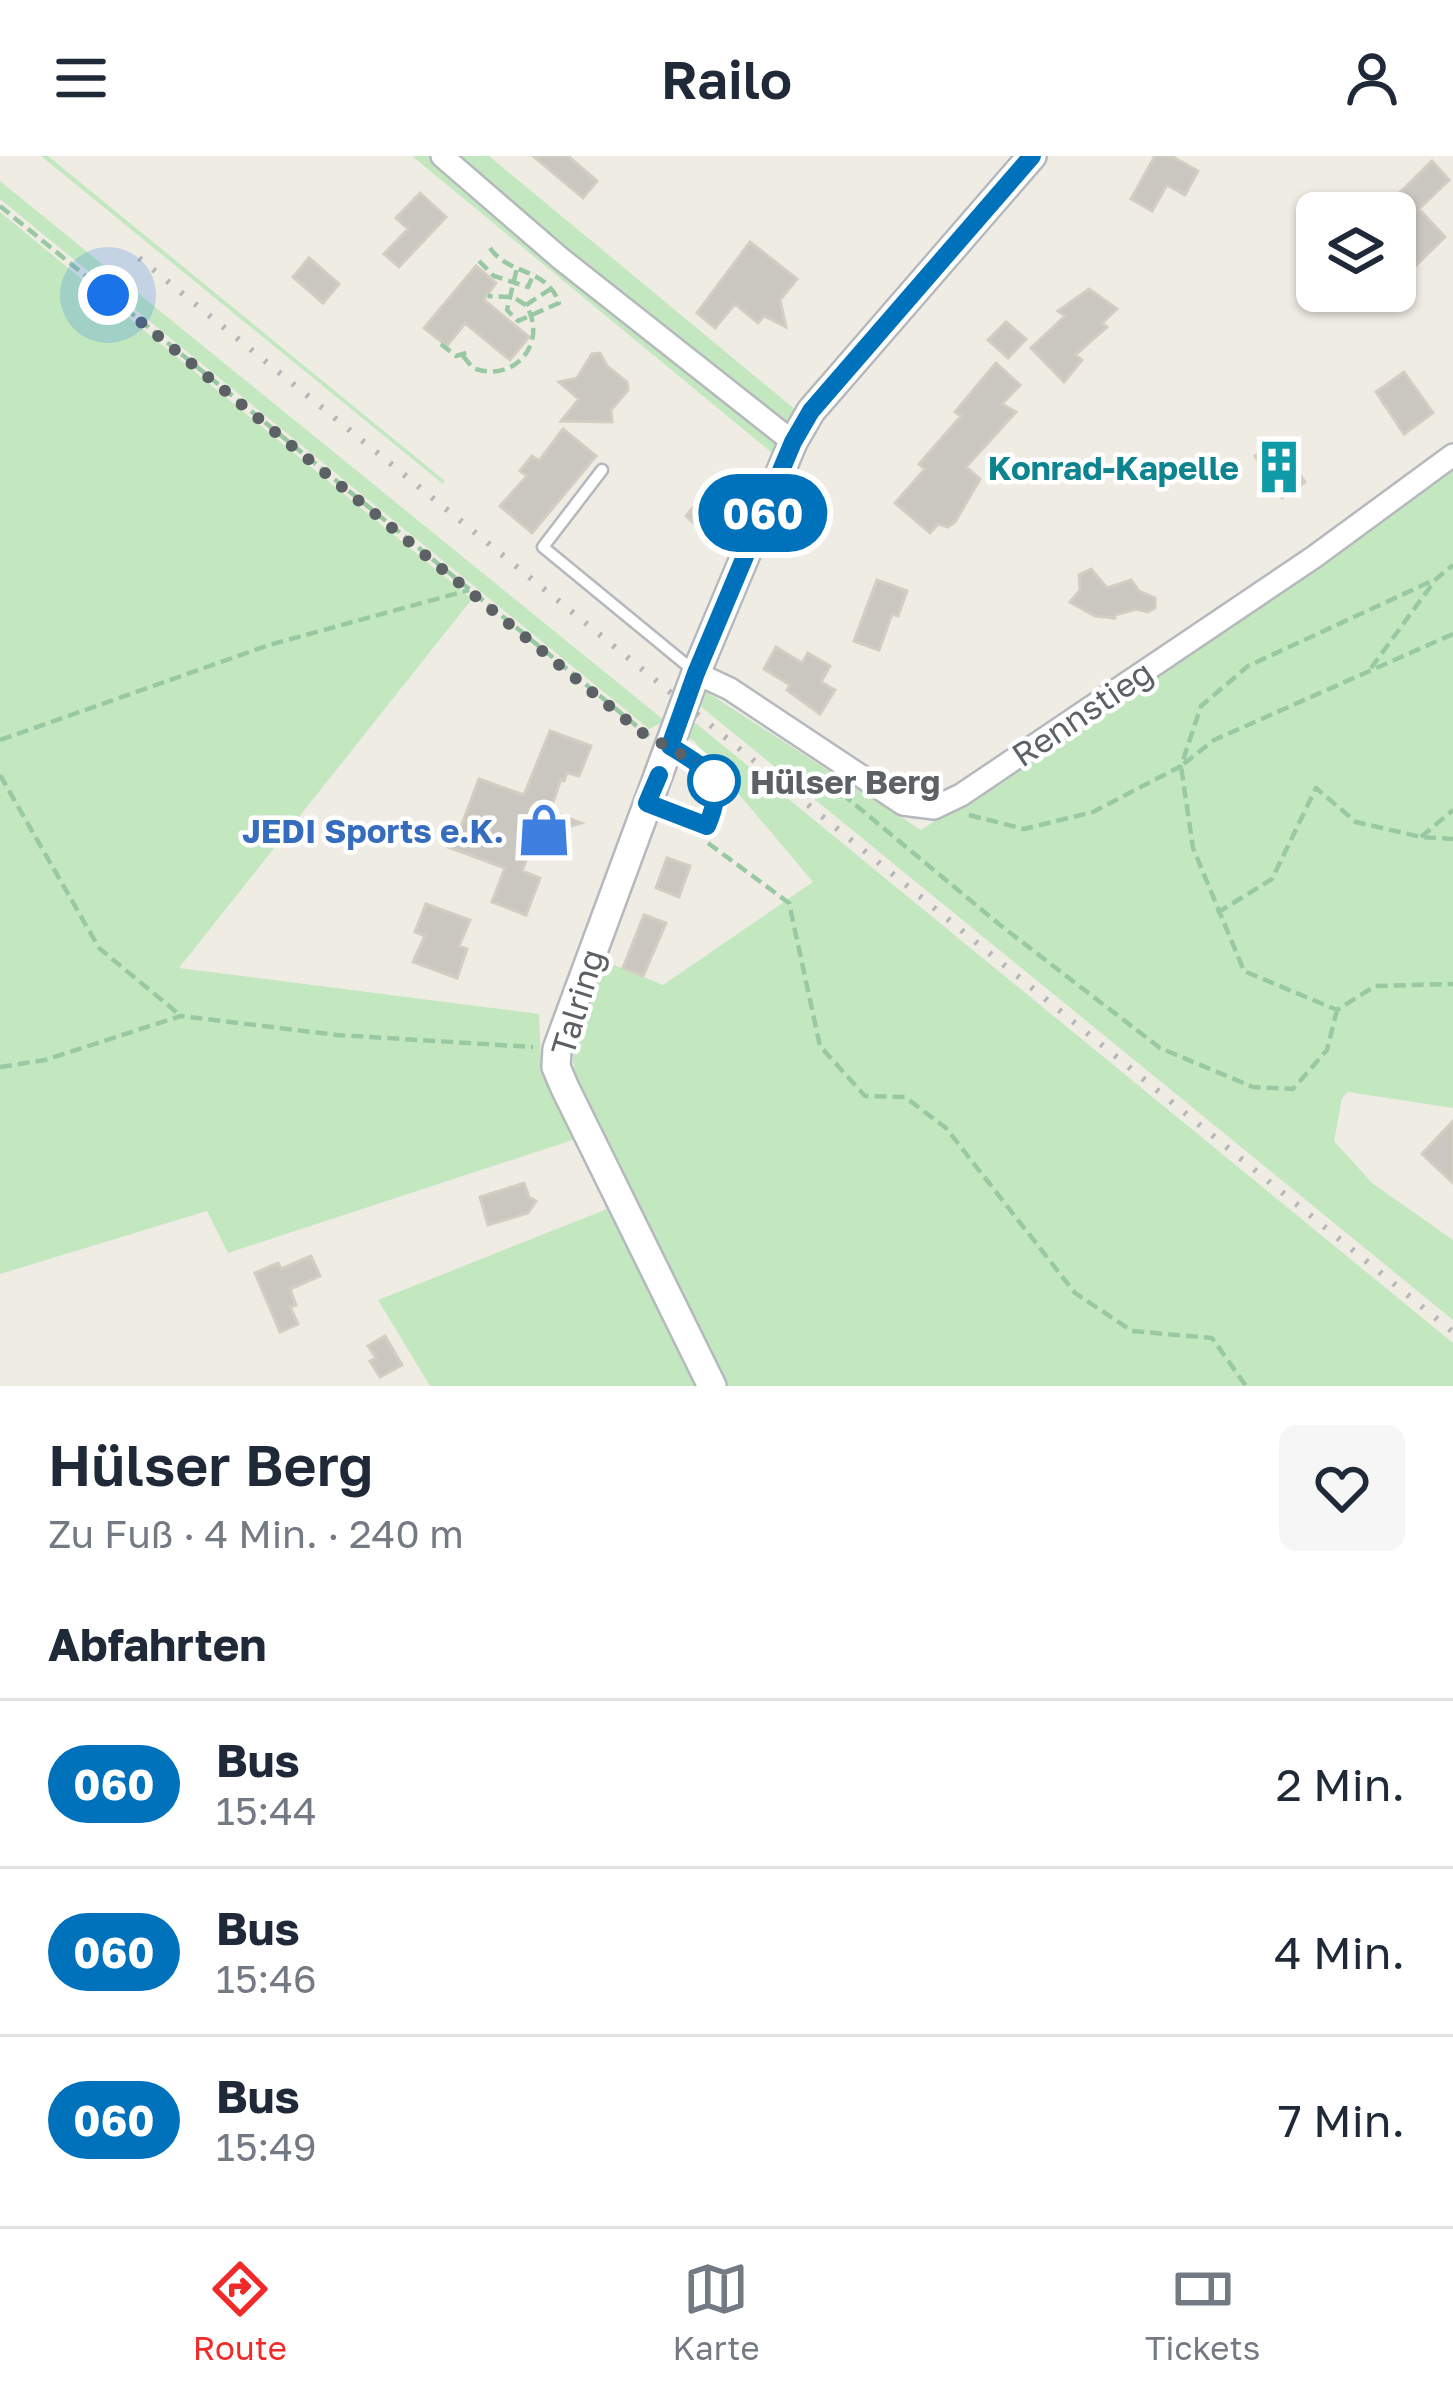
<!DOCTYPE html>
<html lang="de">
<head>
<meta charset="utf-8">
<style>
  :root { --surface:#fff; --page:#f6f6f7; --text:#1f2937; --muted:#747a83; --line:#e0e1e3; --accent:#f12a29 }
  body { margin:0; font-family:"Golos Text",sans-serif; background:var(--page); color:var(--text); height:100vh; display:flex; flex-direction:column; font-size:45px; white-space:nowrap }
  * { box-sizing:border-box; margin:0 }
  p { font-size:39px; color:var(--muted) }
  .icon { flex:none; width:66px; height:66px; fill:none; stroke:currentColor; stroke-width:2; stroke-linecap:round; stroke-linejoin:round }
  .map { position:relative; height:1230px; overflow:hidden }
  .panel { display:flex; flex-direction:column; background:var(--surface); flex:1 }
  .panel>* { flex:none }
  .badge { padding:0 24px; border-radius:39px; font-size:42px; line-height:78px }
  .buttons { position:absolute; left:1296px; top:36px; display:grid; gap:24px }
  .buttons a { display:grid; place-items:center; width:120px; height:120px; border-radius:18px; background:var(--surface); box-shadow:0 3px 9px #0004; font-size:60px }
  .you { position:absolute; width:60px; height:60px; margin:-30px; border:9px solid #fff; border-radius:50%; background:#1a73e8; box-shadow:0 0 0 18px #1a73e833 }
  .map>.badge { position:absolute; translate:-50% -50%; box-shadow:0 0 0 6px #fff }
  h2 { padding:0 48px; font-size:45px; line-height:108px }
  .round { display:grid; place-items:center; flex:none; width:126px; height:126px; border-radius:18px; background:var(--page) }
  .overview { display:flex; align-items:center; justify-content:space-between; height:204px; padding:0 48px }
  h1 { font-size:57px; font-weight:600; line-height:90px }
  ul { padding:0; list-style:none }
  li { display:flex; align-items:center; gap:36px; height:168px; padding:0 48px; border-top:3px solid var(--line) }
  li div { flex:1 }
  li b { display:block; font-size:45px }
  li em { font-style:normal }
  li .badge { min-width:132px; font-weight:700; text-align:center }
  header { display:flex; justify-content:space-between; align-items:center; height:156px; padding:0 48px; background:var(--surface); font-size:54px; font-weight:600 }
  .menu { display:flex; justify-content:space-around; align-items:center; height:168px; border-top:3px solid var(--line); background:var(--surface); font-size:33px; color:var(--muted) }
  .menu a { display:grid; justify-items:center; gap:6px }
  .menu .on { color:var(--accent) }
  .map>svg:first-child { display:block }
  .green { fill:#c3e8c0 }
  .building { fill:#cac7c1; stroke:#d4cdc2; stroke-width:3 }
  .lines { fill:none; stroke-linecap:round; stroke-linejoin:round }
  .service-casing { stroke:#b5b8bc; stroke-width:15 }
  .minor-casing { stroke:#b5b8bc; stroke-width:26 }
  .tertiary-casing { stroke:#b5b8bc; stroke-width:32 }
  .path { stroke:#98c9a3; stroke-width:4.5; stroke-dasharray:12 6; stroke-linecap:butt }
  .service { stroke:#fff; stroke-width:10 }
  .minor { stroke:#fff; stroke-width:21 }
  .tertiary { stroke:#fff; stroke-width:27 }
  .rail { stroke:#b5b6b7; stroke-width:6; stroke-dasharray:3 15; stroke-linecap:butt }
  .line-casing { stroke:#fff; stroke-width:27 }
  .line { stroke:#0072bc; stroke-width:18 }
  .walk { stroke:#5c6166; stroke-width:12; stroke-dasharray:0 21.6 }
  .stop-dot { fill:#fff; stroke:#0072bc; stroke-width:6 }
  .labels { text-anchor:middle; dominant-baseline:central; stroke-width:9; stroke-linejoin:round; paint-order:stroke }
  .culture-label { font-size:33px; font-weight:bold; fill:#0d838f; stroke:#fff; text-anchor:end }
  .street-label { font-size:33px; fill:#5c6166; stroke:#fff }
  .stop-label { font-size:33px; font-weight:bold; fill:#5c6166; stroke:#fff; text-anchor:start }
  .shop-label { font-size:33px; font-weight:bold; fill:#366cbe; stroke:#fff; text-anchor:end }
</style>
</head>
<body>
<header><svg class="icon" aria-label="menu" viewBox="0 0 24 24"><path d="M4 6h16M4 12h16M4 18h16"/></svg>Railo<svg class="icon" aria-label="person" viewBox="0 0 24 24"><circle cx="12" cy="8" r="4"/><path d="M4 21q1-7 8-7t8 7"/></svg></header>
<div class="map">
<svg width="1453" height="1230" viewBox="0 0 1453 1230">
  <rect width="100%" height="100%" fill="#efece4"/>
  <path class="green" d="M41,0H48L445,325L443,328Z
    M412,0H489L797,255L771,296Z
    M0,25L665,565L649,573L0,43Z
    M0,56L472,443L179,812L539,858L541,905L579,982L228,1097L207,1055L0,1118Z
    M1453,306V952L1348,936L1342,942L1334,985L1372,1027L1453,1084V1164L699,549L705,535L921,674L1315,409Z
    M692,564L1453,1187V1230H727L575,920L572,892L607,806L663,829L813,726L694,585L685,581Z
    M612,1051L700,1230H430L378,1144Z"/>
  <path class="building" d="M533,0H568L597,25L583,42Z
    M1155,0H1171L1198,15L1185,39L1167,29L1152,55L1131,43Z
    M1432,5L1449,24L1419,53L1445,81L1406,119L1395,107V57H1379Z
    M420,37L446,61L399,111L384,98L408,73L396,62Z
    M750,86L797,123L780,144L786,171L764,160L758,167L735,148L715,172L697,157Z
    M309,102L339,128L323,147L293,121Z
    M476,110L496,127L484,144L529,181L510,204L465,167L447,190L424,172Z
    M1089,133L1117,153L1102,167L1107,171L1075,199L1082,204L1064,226L1031,192L1065,160L1058,155Z
    M1006,166L1026,183L1008,202L988,184Z
    M600,197L607,210L627,226L628,234L611,254L612,266L561,265L579,243L559,226L577,222L592,198Z
    M996,207L1020,229L1002,248L1016,256L966,311L980,323L955,366L948,371L938,368L930,377L895,347L925,313L919,308L961,260L955,256Z
    M1404,216L1433,257L1404,278L1376,236Z
    M563,273L596,300L532,377L500,350L527,320L520,315L532,300L539,305Z
    M1276,284L1305,326L1282,342L1255,300Z
    M701,342L716,354L701,373L686,360Z
    M1091,413L1107,432L1131,424L1139,435L1155,442V452L1148,456L1136,453L1115,459V462L1095,460L1070,446L1080,434L1079,419Z
    M877,424L907,435L898,460L892,458L879,494L854,485Z
    M776,491L802,507L808,497L830,510L821,526L835,534L820,558L787,534L790,529L764,513Z
    M550,575L591,590L579,620L567,617L564,625L561,623L550,655L581,667L560,673L553,691L534,684L522,715L540,722L526,759L492,746L505,712L448,691L454,674L459,676L479,623L524,639Z
    M667,702L690,710L679,741L656,732Z
    M426,748L470,764L459,790L467,793L457,822L413,806L425,780L415,776Z
    M644,759L666,767L643,820L623,812Z
    M1453,965V1027L1422,998Z
    M524,1027L529,1041L536,1045L528,1057L488,1069L480,1041Z
    M311,1100L320,1120L290,1133L296,1149L290,1151L298,1168L280,1176L255,1117L278,1107L281,1113Z
    M385,1180L402,1209L380,1221L370,1205L376,1202L368,1190Z"/>
  <g class="lines">
    <defs>
      <path id="service" d="M602,314L543,391L694,515
        M650,649L708,671C727,623 709,614 670,590"/>
      <path id="minor" d="M442,0L560,102L793,286
        M696,517L730,533L903,648L934,652L961,639L1314,401L1453,299"/>
      <path id="tertiary" d="M712,1230L565,932L556,911L557,893L696,517L793,286L811,255L1032,0"/>
    </defs>
    <use href="#service" class="service-casing"/>
    <use href="#minor" class="minor-casing"/>
    <use href="#tertiary" class="tertiary-casing"/>
    <path class="path" d="M0,50L649,580
      M490,92C509,120 547,111 559,147L518,165L507,154L517,112
      M479,105L494,120L528,131L534,117
      M526,149L552,132
      M441,188L456,200L472,195
      M463,200L473,212C514,228 549,187 526,149L513,141L488,140
      M1453,478L1214,584L1181,610L1193,692L1244,815L1337,854L1375,830L1453,828
      M1371,512L1436,423L1453,409
      M0,584L269,489L469,434
      M0,619L99,792L181,860
      M828,626L1000,769L1160,892L1253,931L1293,933L1327,894L1337,854
      M969,659L1024,673L1093,656L1181,610L1201,550L1248,510L1436,423
      M1421,681L1453,654
      M708,687L789,747L820,890L865,940L905,941L946,972L1075,1137L1132,1175L1212,1182L1246,1230
      M1217,757L1272,723L1316,632L1356,666L1421,681L1453,683
      M0,911L45,904L181,860L337,879L533,891"/>
    <use href="#service" class="service"/>
    <use href="#minor" class="minor"/>
    <use href="#tertiary" class="tertiary"/>
    <path class="rail" d="M139,102L1453,1176"/>
  </g>
  <g class="lines">
    <defs>
      <path id="line" d="M659,619L647,647L707,670C727,623 709,614 670,590L696,517L793,286L811,255L1032,0"/>
    </defs>
    <use href="#line" class="line-casing"/>
    <use href="#line" class="line"/>
    <path class="walk" d="M108,139L641,576L701,609L714,625"/>
  </g>
  <defs>
    <symbol id="building-bare" viewBox="-9 -9 18 18"><path d="M-4-6H4V6H1V3H-1V6H-4ZM-2.5-4.3h1.7v1.8h-1.7ZM.8-4.3h1.7v1.8H.8ZM-2.5-1h1.7V.8h-1.7ZM.8-1h1.7V.8H.8Z" fill="#0f9aa8" stroke="#fff" stroke-width="2.5" paint-order="stroke"/></symbol>
    <symbol id="shop-bare" viewBox="-9 -9 18 18"><path d="M-5-2.5h2.3a2.7 3.5 0 0 1 5.4 0H5L5.5 6h-11ZM-1.5-2.5h3a1.5 2.3 0 0 0-3 0Z" fill="#3f7fe0" stroke="#fff" stroke-width="2.5" paint-order="stroke"/></symbol>
  </defs>
  <g fill-rule="evenodd">
    <use href="#building-bare" x="1241" y="273" width="76" height="76"/>
    <use href="#shop-bare" x="506" y="636" width="76" height="76"/>
  </g>
  <circle class="stop-dot" cx="714" cy="625" r="24"/>
  <g class="labels">
    <g class="culture-label">
      <text x="1239" y="311">Konrad-Kapelle</text>
    </g>
    <g class="street-label">
      <text transform="translate(1082 557) rotate(-34)">Rennstieg</text>
      <text transform="translate(577 846) rotate(-73)">Talring</text>
    </g>
    <g class="stop-label">
      <text x="750" y="625">Hülser Berg</text>
    </g>
    <g class="shop-label">
      <text x="504" y="674">JEDI Sports e.K.</text>
    </g>
  </g>
</svg>
<div class="buttons">
<a><svg class="icon" aria-label="layers" viewBox="0 0 24 24"><path d="M12 4l9 5-9 5-9-5zM3 14l9 5 9-5"/></svg></a>
</div>
<div class="you" style="left:108px;top:139px"></div>
<b class="badge" style="left:763px;top:357px;background:#0072bc;color:#fff">060</b>
</div>
<section class="panel">
<div class="overview"><div><h1>Hülser Berg</h1><p>Zu Fuß · 4 Min. · 240 m</p></div><a class="round"><svg class="icon" aria-label="heart" viewBox="0 0 24 24"><path d="M12 20l-8-8c-3-5 5-10 8-4 3-6 11-1 8 4z"/></svg></a></div>
<h2>Abfahrten</h2>
<ul>
<li><span class="badge" style="background:#0072bc;color:#fff">060</span><div><b>Bus</b><p>15:44</p></div><em>2 Min.</em></li>
<li><span class="badge" style="background:#0072bc;color:#fff">060</span><div><b>Bus</b><p>15:46</p></div><em>4 Min.</em></li>
<li><span class="badge" style="background:#0072bc;color:#fff">060</span><div><b>Bus</b><p>15:49</p></div><em>7 Min.</em></li>
</ul>
</section>
<nav class="menu">
<a class="on"><svg class="icon" aria-label="directions" viewBox="0 0 24 24"><path d="M12 3l9 9-9 9-9-9zM9 14v-3h6M13 9l2 2-2 2"/></svg>Route</a>
<a><svg class="icon" aria-label="map" viewBox="0 0 24 24"><path d="M3 6l6-2 6 2 6-2v14l-6 2-6-2-6 2zM9 4v14M15 6v14"/></svg>Karte</a>
<a><svg class="icon" aria-label="tickets" viewBox="0 0 24 24"><path d="M3 7h18v10H3zM15 7v10"/></svg>Tickets</a>
</nav>
</body>
</html>
